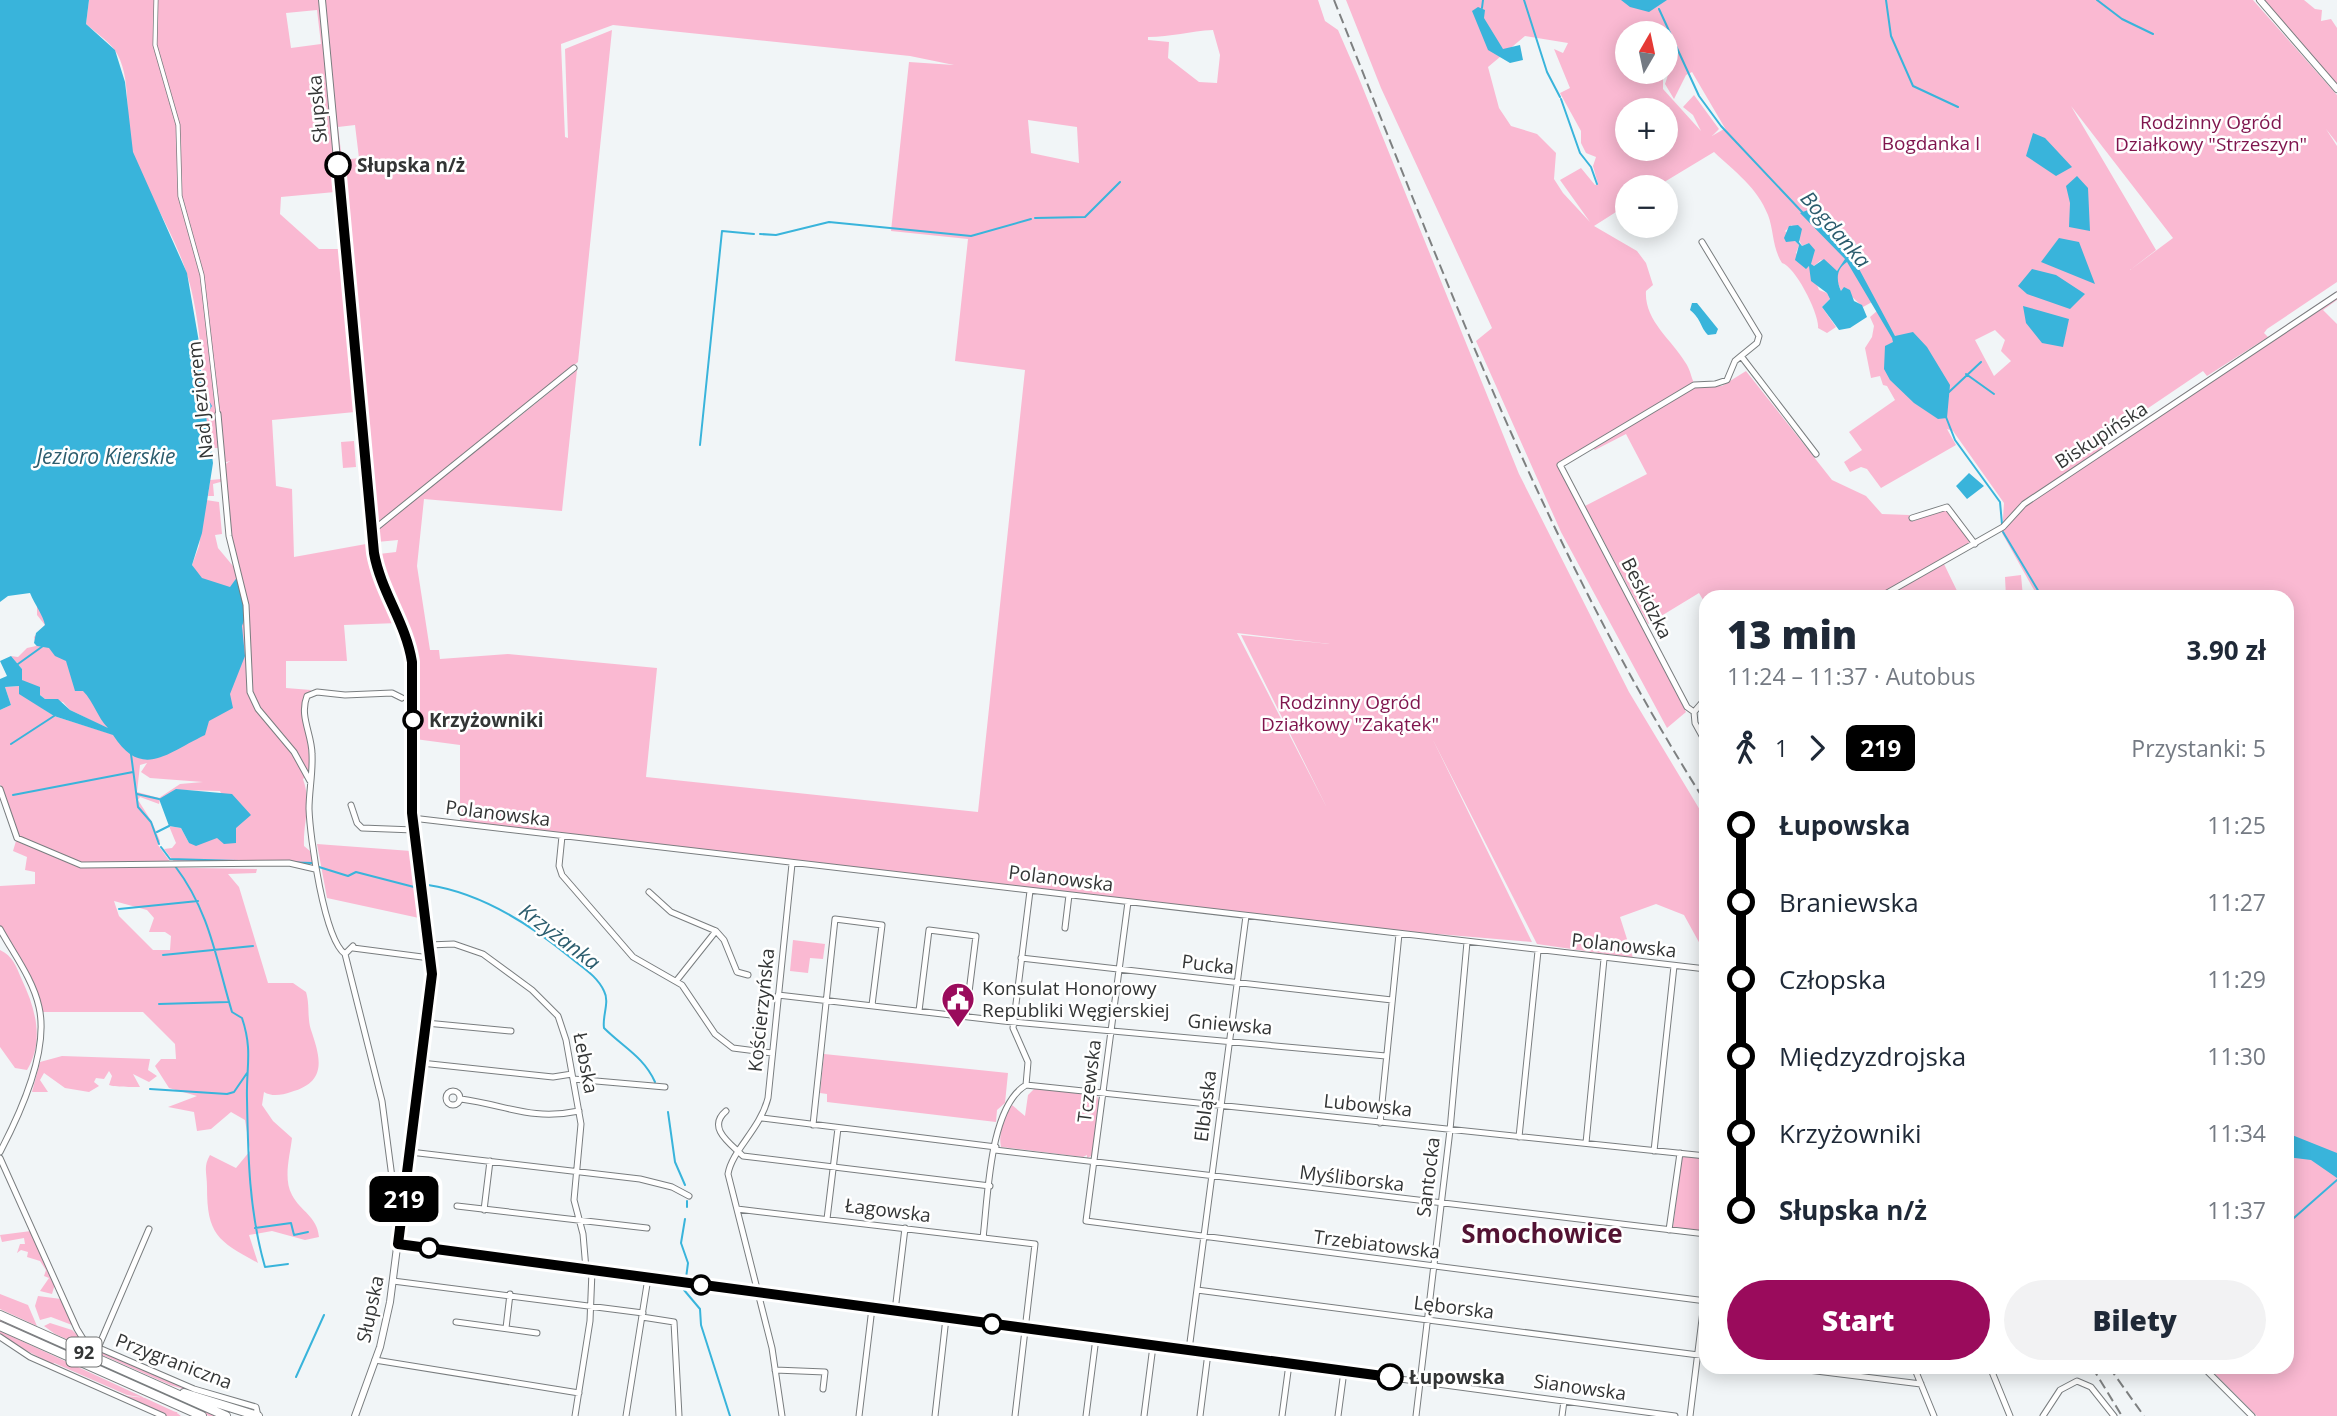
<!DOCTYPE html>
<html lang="pl">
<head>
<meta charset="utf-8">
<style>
  :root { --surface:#fff; --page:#f2f2f3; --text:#1f2937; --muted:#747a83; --accent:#9a0b5c }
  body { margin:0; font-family:"Open Sans",sans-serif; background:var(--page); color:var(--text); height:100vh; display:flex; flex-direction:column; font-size:26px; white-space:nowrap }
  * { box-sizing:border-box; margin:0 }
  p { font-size:23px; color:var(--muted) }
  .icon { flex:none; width:38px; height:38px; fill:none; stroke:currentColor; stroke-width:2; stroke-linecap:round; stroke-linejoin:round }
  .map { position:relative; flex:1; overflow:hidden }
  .side { position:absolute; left:1699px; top:590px; width:595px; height:784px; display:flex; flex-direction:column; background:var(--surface); border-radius:21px; box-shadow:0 4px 18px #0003 }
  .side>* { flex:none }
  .badge { padding:0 14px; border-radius:10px; font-size:24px; line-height:46px }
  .needle { width:46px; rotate:9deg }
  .tools { position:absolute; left:1615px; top:21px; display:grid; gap:14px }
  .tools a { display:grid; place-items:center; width:63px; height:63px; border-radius:50%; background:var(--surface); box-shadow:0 4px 18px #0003; font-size:35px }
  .map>.badge { position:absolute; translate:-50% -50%; box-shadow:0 0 0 4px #fff }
  .legs { display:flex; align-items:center; gap:10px; height:77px; padding:0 28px; font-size:23px }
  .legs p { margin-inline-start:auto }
  .summary { display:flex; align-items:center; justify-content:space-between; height:119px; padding:0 28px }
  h1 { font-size:38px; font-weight:800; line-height:52px }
  .action { display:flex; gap:14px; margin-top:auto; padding:14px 28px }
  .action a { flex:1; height:80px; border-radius:42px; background:var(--accent); color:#fff; font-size:28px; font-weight:800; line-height:80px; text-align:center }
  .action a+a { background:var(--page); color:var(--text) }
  ul { padding:0 28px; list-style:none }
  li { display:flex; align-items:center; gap:24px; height:77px; font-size:26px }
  li i { display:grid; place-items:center; width:10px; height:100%; margin:0 9px; background:currentColor }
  li i::after { content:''; width:18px; height:18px; margin:-9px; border:5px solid; border-radius:50%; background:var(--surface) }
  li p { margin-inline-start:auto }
  li:first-child i { background:linear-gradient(#0000 50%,currentColor 0) }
  li:last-child i { background:linear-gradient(currentColor 50%,#0000 0) }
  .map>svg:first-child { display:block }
  .green { fill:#fab9d2; fill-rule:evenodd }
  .water { fill:#39b4db }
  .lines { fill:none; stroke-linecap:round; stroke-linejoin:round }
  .stream { stroke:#39b4db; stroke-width:2 }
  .pedestrian-casing { stroke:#797d7f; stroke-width:5 }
  .minor-casing { stroke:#797d7f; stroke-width:7 }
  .tertiary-casing { stroke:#797d7f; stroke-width:8 }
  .primary-casing { stroke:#797d7f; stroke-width:10 }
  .pedestrian { stroke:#fff; stroke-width:3.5 }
  .minor { stroke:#fff; stroke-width:5 }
  .tertiary { stroke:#fff; stroke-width:6 }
  .primary { stroke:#fff; stroke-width:8 }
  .rail { stroke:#7e8081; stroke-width:2; stroke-dasharray:10 5; stroke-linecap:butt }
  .line-1-casing { stroke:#fff; stroke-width:16 }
  .line-1 { stroke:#000; stroke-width:10 }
  .stop-1-dot { fill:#fff; stroke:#000; stroke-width:3.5 }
  .labels { text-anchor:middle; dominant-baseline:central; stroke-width:5; stroke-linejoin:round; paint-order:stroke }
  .shield { fill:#fff; stroke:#707272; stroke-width:2 }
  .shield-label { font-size:18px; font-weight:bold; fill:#333535 }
  .street-label { font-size:19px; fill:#333535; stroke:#fff }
  .park-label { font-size:19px; fill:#7f144d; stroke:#fff }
  .stop-label { font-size:19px; font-weight:bold; fill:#333535; stroke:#fff; text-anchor:start }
  .poi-label { font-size:19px; fill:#333535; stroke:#fff; text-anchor:start }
  .water-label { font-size:21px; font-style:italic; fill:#2c5d6e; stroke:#fff }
  .district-label { font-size:26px; font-weight:bold; fill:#531333; stroke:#fff }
</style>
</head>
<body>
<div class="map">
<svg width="2337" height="1416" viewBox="0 0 2337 1416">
  <rect width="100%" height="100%" fill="#f1f5f7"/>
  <path class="green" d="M89,0H1318L1325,21L1338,30L1358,76L1519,474L1629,692L1706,820V955L1684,915L1656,904L1620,917L1633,958L1537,944L1433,740L1532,942L1390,930L460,823V745L415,739C416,708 421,672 411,641C402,611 382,586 379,554L396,552L398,540L377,542L356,324L347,325L355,412L272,420L276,486L292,489L294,557L366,544L380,589L398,623L344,625L347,661H286V688L311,690L303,704L311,771L303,779C312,804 303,821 304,846L310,851L313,863H175L164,849L172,848L176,843L169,826L181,828L189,843L217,837L236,843V828L220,791L180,790L160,799L159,804L140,797L138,800L152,822L160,841L158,845L171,863L86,864L68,860L18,837L0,784V710L11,705L5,687L19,686L21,694L54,716L111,734L109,729L70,710L63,702L45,699L22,680V669L11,656L18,657L27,648L36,646L34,637L45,625L37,615V606L198,575L192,565L199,546L206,500L219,502L222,534L215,535L218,548L238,572L229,529L231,528L229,526L224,465L230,461L224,463V481L213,484L214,496H208L210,480L222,479L219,448H212L211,442L203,439C206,393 201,316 186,271C172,230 148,194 133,154C123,124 134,76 114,49C107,40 95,32 86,24ZM317,10L321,44L291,48L286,13ZM613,25L910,56L954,65L909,62L891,231L968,239L955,361L1025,370L978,812L646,777L657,668L508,654L440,659L439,650H430L417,566L424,499L562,511L577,370L509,425L505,421L578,362L612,30L565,49L568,138L565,137L561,44ZM1213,30L1220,55L1217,83L1199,82L1168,58L1169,42L1148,40V37C1171,37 1190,31 1213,30ZM1028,120L1077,127L1079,163L1031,153ZM355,125L359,158L342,160L338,127ZM335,192L340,249H319L280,214L281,197ZM1237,633L1330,644L1241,635L1327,808ZM147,763L141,772L150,778L203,782L180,784L159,798L137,792L140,765Z
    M1346,0H2253L2337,95V143L2326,129L2337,146V282L2267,329L2264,333L2268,337L2207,376L2203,371L2104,438L2108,444L2337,291V300L2323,310L2337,324V1416H2257L2208,1367H2287V597H2038L2002,533L2004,503L1953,431L1947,429L1956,445L1881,488L1867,469L1861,467L1850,472L1844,462L1862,450L1849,432L1895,400L1887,386L1883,385L1880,376L1871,378L1865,348L1872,337L1874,326L1870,317L1877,311L1872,302L1863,307L1849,294L1841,291L1836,278L1841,266L1836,272L1821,260L1814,266L1810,264L1809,243L1802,246L1792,225L1785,231L1799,245L1796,253L1811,269L1819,290L1827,293L1830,299L1822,307L1836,327L1827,333L1818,328C1820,315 1795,266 1782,263C1772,247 1774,231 1768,215C1757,187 1735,172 1714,152L1656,187H1628L1627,205L1594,226L1637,251L1646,263L1653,285L1646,291C1644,320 1671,339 1685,362C1691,370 1691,379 1696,387L1722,386L1746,371L1832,480L1866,496L1882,514L1909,515L1914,521L1946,508L1970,543L1876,597H1706V605L1699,593L1648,624L1585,506L1647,474L1626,434L1595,450L1589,445L1557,464L1686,712L1667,728L1561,532L1476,341L1492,328L1381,88ZM1628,33H1666L1668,75L1665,84L1674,99L1686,75L1692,72L1729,135L1724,129L1712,136L1719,129L1694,95L1683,107L1693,115L1701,131L1663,89V72H1628ZM1525,36L1568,43L1563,53L1554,49L1570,88L1560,93L1581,131V143L1586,153L1596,157L1593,166L1598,184L1595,185L1581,168L1560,180L1590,222L1563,193L1554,179L1556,153L1537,134L1511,126L1499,108L1488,67ZM2071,106L2173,238L2130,270L2156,250ZM1628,110H1666V149H1628ZM1995,330L2005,340L2001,351L2011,361L1994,376L1975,340Z
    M2262,0H2304L2315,9L2322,10L2321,21L2331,19L2337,28V86Z
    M354,441L356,467L343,468L341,442Z
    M1944,564L1960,597H1885Z
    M2021,575L2023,597H2006L2005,577Z
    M16,841L77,866L257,869L256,873L228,874L239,887L268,983H293L306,992C310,1005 307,1018 311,1030C321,1059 327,1082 291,1092C282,1095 272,1097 264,1092L262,1105L273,1121L292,1138C290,1156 283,1178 292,1195C301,1212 317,1216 319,1237L305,1240L272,1231L249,1235L258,1263C218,1241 207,1235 207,1187C207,1173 203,1167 210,1155L236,1168L250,1151L245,1120L231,1112L211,1129L197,1131L194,1112L168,1107L197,1096L169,1088L155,1066L161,1059H176L175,1044L143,1012H42L0,926V886L35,884V872L25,870L27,857L13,851ZM114,901L147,910L154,918L149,932H165L171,936L170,950H153L119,916Z
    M317,844L411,851L419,918L327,898Z
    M793,940L825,944L823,959L810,958L808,973L790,971Z
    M0,950C13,956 16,966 22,980C35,1008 45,1040 27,1070L15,1068L0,1047Z
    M824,1054L1008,1073L1005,1103L997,1110L996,1122L827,1102V1094L820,1093Z
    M62,1056L150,1059L148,1070L157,1076L149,1082L133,1074L140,1087C133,1087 114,1087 109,1085L112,1076L109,1071L104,1079L96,1078L94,1082L99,1086L89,1092L65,1088L44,1073L40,1080L48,1092H32L40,1062Z
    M1035,1088L1097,1096L1100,1103L1093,1155L1087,1158V1155L1083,1157L1001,1147C998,1133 1004,1118 1012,1105L1025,1116L1028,1095Z
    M1682,1156L1706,1157V1232L1673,1227Z
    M31,1231L55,1284L52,1294L40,1291L49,1278L44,1276L46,1270L40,1261L27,1257L28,1252L21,1250L17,1253L20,1244H25L24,1238L2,1242L0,1235Z
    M0,1294L28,1305L37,1326L0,1309Z
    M38,1296L61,1299L72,1325L51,1317L40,1320L35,1306Z
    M0,1318L219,1416H209L0,1323Z
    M50,1323L72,1330L89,1346L159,1377L250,1409L170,1385L55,1334L44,1326Z
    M0,1331L184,1416L174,1411L181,1416H166L80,1378L127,1396L146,1398L127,1395L27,1351L54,1363L53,1365L0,1336Z"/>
  <path class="water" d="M0,0H89L86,24L115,50L125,82L133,152L187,273L200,348L202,389L212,406L206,416L213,463L202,533L192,565L202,578L230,587L238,576L246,615L242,626L245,656L230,694L233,708L209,721L205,735C167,753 142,780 113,735L54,716L19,694V686L5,687L11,705L0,710V679L7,676L0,661L11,656L22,669V680L40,687V695L45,699H58L70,710L108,728C97,717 94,702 83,691H75L66,661L55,656L49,648L37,646L34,643L36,633L45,625C43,615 35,605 30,593L8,596L0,602Z
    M1621,0H1667L1649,12L1630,7Z
    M1478,7L1485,10L1484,18L1503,49L1520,45L1523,60L1510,63L1488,50L1472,11Z
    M2033,133L2045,138L2072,167L2056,176L2026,156Z
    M2077,176L2088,188L2090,231L2069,227L2070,203L2066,186Z
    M1808,210C1831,224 1866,235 1858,267L1895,336L1913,332L1927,347L1950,385L1947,418L1938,419L1914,403L1890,380L1884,369L1885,346L1893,342L1892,338L1847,262C1836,269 1836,280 1841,291L1844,287L1850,290L1854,301L1862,305L1867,317L1850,328L1839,330L1822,307L1830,299L1827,293L1811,281L1809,266L1806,269L1795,260L1799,245L1795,241L1786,242L1784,238L1789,226L1798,225L1802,229L1799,242L1802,246L1809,243L1815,250L1811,264L1814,266L1824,259L1837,271L1845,259L1800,213Z
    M2059,238L2079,242L2095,284L2041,262Z
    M2032,269L2056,275L2085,294L2070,309L2027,294L2018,286Z
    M1692,303H1697L1718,329L1716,334L1708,335C1700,327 1702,320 1690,310Z
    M2023,306L2069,319L2063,347L2042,343L2026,323Z
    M1969,473L1984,486L1967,499L1956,486Z
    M176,789L232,794L251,815L236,828V843L224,844L217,838L196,846L189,843L181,828L169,826L159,799Z
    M2287,1133L2337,1153V1178L2311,1160L2287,1157V1148L2292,1140Z"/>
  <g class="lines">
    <path class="stream" d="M1524,0L1547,72L1560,97
      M1886,0L1891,36L1913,86L1958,107
      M2097,0L2122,19L2153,34
      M1482,8L1483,0
      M1659,9L1699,96L1721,126L1803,213
      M1561,99L1580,153L1591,167L1597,184
      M1035,218L1085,217L1120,182
      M760,234L776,235L829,222L971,236L1031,219
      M1966,374L1994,394
      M1949,392L1981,362
      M1946,417L1955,440L2000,502L2002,524
      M700,445L722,231L754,234
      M2003,532L2042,597
      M18,664L43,646
      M11,744L54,716
      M131,754L138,807L151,822L159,844
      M137,794L159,799
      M13,795L133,772
      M157,832L169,826
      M161,847L170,859L312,863
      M175,866C210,912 216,959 232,1012L242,1018C253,1051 246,1067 247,1099C248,1157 249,1211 265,1267L288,1264
      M319,867L348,876L356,872L414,887
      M428,885C482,893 530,924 571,958C583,968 597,976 604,991C610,1002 602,1016 604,1028C623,1047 644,1057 655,1082
      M119,909L198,901
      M163,955L253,946
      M159,1004L228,1002
      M150,1089L227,1094L234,1092L247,1073
      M668,1112L675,1162L685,1185
      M687,1207V1201
      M685,1219L681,1243L688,1263L686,1278
      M2287,1224L2337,1180
      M255,1228L291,1223L294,1235L308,1232
      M684,1290L700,1309L701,1325L730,1416
      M296,1377L324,1315"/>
    <defs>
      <path id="pedestrian" d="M156,0L155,45L178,125L180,196L202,275L218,414"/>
      <path id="minor" d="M1702,242L1759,336L1757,343L1741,356
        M218,414L229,536L246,605L250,692L258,709L294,752L310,781
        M1912,518L1947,507L1975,544
        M372,531L574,368
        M1880,597L2003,527L2024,504L2337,295
        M1694,712L1706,698
        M1706,743L1695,723L1694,712L1687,707L1560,465L1694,385L1715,384L1727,380L1735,361L1741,356L1816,454
        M0,789L17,838L81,865L289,863L315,869
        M351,805L357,823L362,828L414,830
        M412,818L1706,969
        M562,836L559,866L562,875L633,957L682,985L715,1034L733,1048L772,1053
        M649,892L671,912L716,931L724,940L737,972L748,975
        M1128,902L1086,1221L1706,1301
        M1065,928L1069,895
        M0,929C13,953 33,979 39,1007C49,1050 20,1114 0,1152
        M429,945L454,944L483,954L532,990L558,1016L566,1040L581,1124L574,1200L583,1234L586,1269
        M353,946L345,954C324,939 310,837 309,809C309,791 313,773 312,754C312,734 299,716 307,696L317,692L345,695L392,693L402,698
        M353,948L430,958
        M345,954L382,1101L396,1208L402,1213
        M1021,958L1392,1000
        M677,980L716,931
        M778,995L1003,1021L1386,1056
        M919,1011L929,930L976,936L966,1016
        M426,1023L511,1031
        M421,1063L553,1077L572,1074
        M573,1079L665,1087
        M1026,1085L1706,1156
        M446 1098a7 7 0 1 1 14 0a7 7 0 1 1-14 0Z
        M461,1099C506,1105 531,1121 579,1111
        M726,1111C706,1128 731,1144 743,1156L990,1186
        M762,1118L996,1147
        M1380,1123L1399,934
        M813,1125L835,919L882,925L872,1005
        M1519,1137L1538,951
        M1586,1143L1604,959
        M995,1150L1706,1234
        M1654,1151L1674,966
        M410,1152L640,1179L672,1187L689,1196
        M0,1158L77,1329L85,1342L194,1389L256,1407L258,1416
        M457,1206L647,1228
        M737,1209L1035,1244L1015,1416
        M484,1210L490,1161
        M827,1219L838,1128
        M1669,1230L1680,1153
        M983,1238C988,1198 989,1107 1026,1085L1028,1062L1013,1028L1030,891
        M398,1244L1675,1416
        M393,1281L643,1313
        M1197,1290L1706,1356
        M895,1311L905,1228
        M642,1317L674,1322L679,1416
        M456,1322L537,1333
        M506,1328L510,1294
        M0,1337L30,1357L163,1416
        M98,1348L149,1229
        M1189,1350L1246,916
        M375,1360L579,1393
        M1784,1367L1921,1384
        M1914,1367L1934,1416
        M1990,1367L2010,1416
        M2203,1367L2252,1416
        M775,1370L825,1372L823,1389
        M575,1416L590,1321L592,1271
        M626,1416L648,1278
        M782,1416L772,1348L728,1174C732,1150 760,1130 768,1098L792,864
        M859,1416L872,1308
        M935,1416L946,1318
        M1086,1416L1096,1338
        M1144,1416L1153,1346
        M1200,1416L1208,1353
        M1282,1416L1289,1364
        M1338,1416L1344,1371
        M1416,1416L1450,1130L1467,942
        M1562,1416L1564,1401
        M1690,1416L1706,1287
        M2043,1416L2060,1390L2077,1381L2091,1387L2114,1416"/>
      <path id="tertiary" d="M322,0L374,553C381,592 406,623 412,662V813L432,974L390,1302L380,1347L355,1416
        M2260,0L2337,89"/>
      <path id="primary" d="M0,1315L226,1416
        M0,1326L202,1416
        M184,1393L258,1416"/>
    </defs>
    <use href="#pedestrian" class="pedestrian-casing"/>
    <use href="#minor" class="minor-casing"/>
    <use href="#tertiary" class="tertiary-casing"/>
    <use href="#primary" class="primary-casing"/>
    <use href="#pedestrian" class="pedestrian"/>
    <use href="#minor" class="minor"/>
    <use href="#tertiary" class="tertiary"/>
    <use href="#primary" class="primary"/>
    <path class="rail" d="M1334,0C1444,275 1546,552 1706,803
      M2092,1367L2122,1416
      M2109,1367L2144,1416"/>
  </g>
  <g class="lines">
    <defs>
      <path id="line-1" d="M338,165L374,553C381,592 406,623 412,662V813L432,974L398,1244L1390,1377"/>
    </defs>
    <use href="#line-1" class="line-1-casing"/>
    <use href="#line-1" class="line-1"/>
  </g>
  <defs>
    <symbol id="civic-pin" viewBox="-11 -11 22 30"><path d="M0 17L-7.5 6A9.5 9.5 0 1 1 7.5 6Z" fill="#9a0b5c" stroke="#fff"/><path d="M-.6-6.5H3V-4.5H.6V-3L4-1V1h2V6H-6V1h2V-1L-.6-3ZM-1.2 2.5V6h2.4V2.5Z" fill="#fff"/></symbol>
  </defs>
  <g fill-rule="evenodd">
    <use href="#civic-pin" x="939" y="980" width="38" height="52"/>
  </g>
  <g class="stop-1-dot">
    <circle cx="338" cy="165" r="12"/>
    <circle cx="413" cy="720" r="9"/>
    <circle cx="429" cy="1248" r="9"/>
    <circle cx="701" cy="1285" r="9"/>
    <circle cx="992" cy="1324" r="9"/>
    <circle cx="1390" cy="1377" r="12"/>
  </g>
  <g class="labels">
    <rect class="shield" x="66.5" y="1337.5" width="35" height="29" rx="5"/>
    <g class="shield-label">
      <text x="84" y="1352">92</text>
    </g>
    <g class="street-label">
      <text transform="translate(317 109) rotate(-95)">Słupska</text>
      <text transform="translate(200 400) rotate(-96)">Nad Jeziorem</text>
      <text transform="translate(2101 435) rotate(-33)">Biskupińska</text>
      <text transform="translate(1647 598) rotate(63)">Beskidzka</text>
      <text transform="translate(498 813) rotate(7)">Polanowska</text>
      <text transform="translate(1061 878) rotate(7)">Polanowska</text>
      <text transform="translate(1624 945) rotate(6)">Polanowska</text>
      <text transform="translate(1208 964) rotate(7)">Pucka</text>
      <text transform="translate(761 1010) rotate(-84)">Kościerzyńska</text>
      <text transform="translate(1230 1024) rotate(5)">Gniewska</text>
      <text transform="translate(586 1063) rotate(79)">Łebska</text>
      <text transform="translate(1089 1081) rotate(-83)">Tczewska</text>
      <text transform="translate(1368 1105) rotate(6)">Lubowska</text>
      <text transform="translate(1205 1106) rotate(-83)">Elbląska</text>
      <text transform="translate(1428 1177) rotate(-83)">Santocka</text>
      <text transform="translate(1352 1178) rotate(7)">Myśliborska</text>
      <text transform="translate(888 1210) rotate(7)">Łagowska</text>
      <text transform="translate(1377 1244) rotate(7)">Trzebiatowska</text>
      <text transform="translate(1454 1307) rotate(7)">Lęborska</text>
      <text transform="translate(370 1309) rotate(-78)">Słupska</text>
      <text transform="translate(174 1361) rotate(21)">Przygraniczna</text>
      <text transform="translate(1580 1387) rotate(8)">Sianowska</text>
    </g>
    <g class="park-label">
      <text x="2211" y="122">Rodzinny Ogród<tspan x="2211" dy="22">Działkowy "Strzeszyn"</tspan></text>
      <text x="1931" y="143">Bogdanka I</text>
      <text x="1350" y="702">Rodzinny Ogród<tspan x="1350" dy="22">Działkowy "Zakątek"</tspan></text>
    </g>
    <g class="stop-label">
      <text x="357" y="165">Słupska n/ż</text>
      <text x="429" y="720">Krzyżowniki</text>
      <text x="1409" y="1377">Łupowska</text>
    </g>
    <g class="poi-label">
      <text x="982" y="988">Konsulat Honorowy<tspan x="982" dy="22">Republiki Węgierskiej</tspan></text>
    </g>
    <g class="water-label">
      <text transform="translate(1836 229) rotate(49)">Bogdanka</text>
      <text x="106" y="456">Jezioro Kierskie</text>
      <text transform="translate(560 936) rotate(37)">Krzyżanka</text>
    </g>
    <g class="district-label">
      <text x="1542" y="1233">Smochowice</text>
    </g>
  </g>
</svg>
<div class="tools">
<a><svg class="needle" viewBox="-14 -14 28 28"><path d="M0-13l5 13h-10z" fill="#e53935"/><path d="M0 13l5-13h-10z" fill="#747a83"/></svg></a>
<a>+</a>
<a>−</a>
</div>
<b class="badge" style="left:404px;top:1199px;background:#000;color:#fff">219</b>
<section class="side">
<div class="summary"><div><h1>13 min</h1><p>11:24 – 11:37 · Autobus</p></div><b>3.90 zł</b></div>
<div class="legs"><svg class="icon" aria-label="walk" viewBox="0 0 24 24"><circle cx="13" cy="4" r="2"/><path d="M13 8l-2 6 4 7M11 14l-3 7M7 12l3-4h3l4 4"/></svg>1<svg class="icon" aria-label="forward" viewBox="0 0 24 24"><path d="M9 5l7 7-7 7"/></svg><b class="badge" style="background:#000;color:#fff">219</b><p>Przystanki: 5</p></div>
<ul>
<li><i style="color:#000"></i><b>Łupowska</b><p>11:25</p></li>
<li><i style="color:#000"></i><span>Braniewska</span><p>11:27</p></li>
<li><i style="color:#000"></i><span>Człopska</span><p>11:29</p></li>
<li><i style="color:#000"></i><span>Międzyzdrojska</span><p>11:30</p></li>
<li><i style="color:#000"></i><span>Krzyżowniki</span><p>11:34</p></li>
<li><i style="color:#000"></i><b>Słupska n/ż</b><p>11:37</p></li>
</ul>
<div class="action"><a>Start</a><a>Bilety</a></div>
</section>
</div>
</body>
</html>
